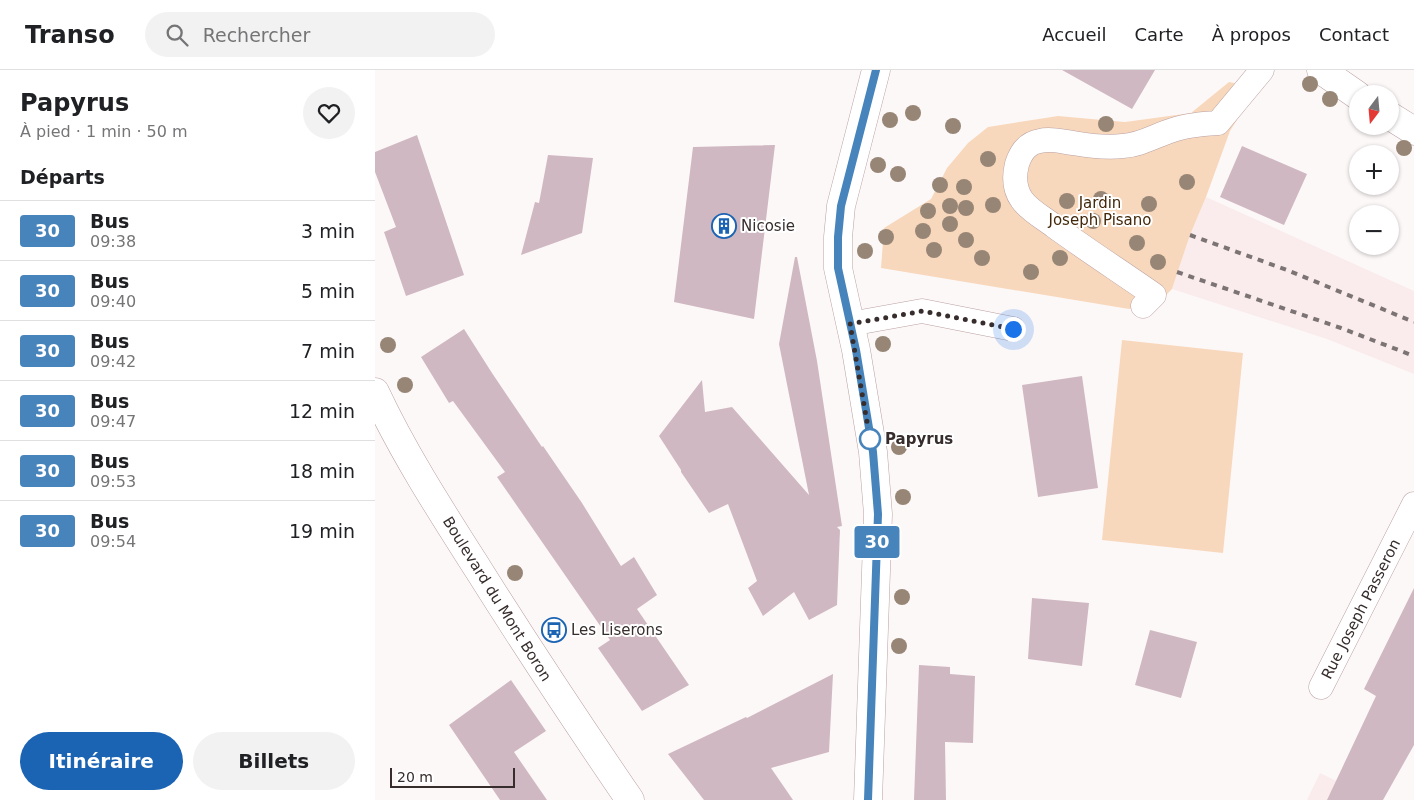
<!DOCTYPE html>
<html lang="fr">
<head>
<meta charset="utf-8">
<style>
  :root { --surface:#fff; --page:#f2f2f2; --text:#202124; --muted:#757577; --line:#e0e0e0; --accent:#1b63b3 }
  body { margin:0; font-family:"DejaVu Sans",sans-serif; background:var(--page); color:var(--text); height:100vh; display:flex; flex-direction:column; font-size:19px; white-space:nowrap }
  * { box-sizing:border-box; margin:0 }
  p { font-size:16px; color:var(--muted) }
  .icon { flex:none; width:28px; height:28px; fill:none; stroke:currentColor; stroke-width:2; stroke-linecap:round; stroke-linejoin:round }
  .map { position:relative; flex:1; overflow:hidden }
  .side { display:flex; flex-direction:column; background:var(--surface); width:375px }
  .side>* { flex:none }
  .badge { padding:0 10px; border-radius:4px; font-size:18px; line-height:32px }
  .needle { width:32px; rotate:196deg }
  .controls { position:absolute; left:974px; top:15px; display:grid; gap:10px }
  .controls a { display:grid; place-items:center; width:50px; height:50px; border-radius:50%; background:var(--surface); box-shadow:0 1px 4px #0004; font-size:25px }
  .scale { position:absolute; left:15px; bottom:12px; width:125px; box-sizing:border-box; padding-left:5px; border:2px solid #372d2d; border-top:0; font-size:14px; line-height:18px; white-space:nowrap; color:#372d2d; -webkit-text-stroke:4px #fff; paint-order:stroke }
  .you { position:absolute; width:25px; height:25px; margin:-12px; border:4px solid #fff; border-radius:50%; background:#1a73e8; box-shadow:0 0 0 8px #1a73e833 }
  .map>.badge { position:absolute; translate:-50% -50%; box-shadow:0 0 0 2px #fff }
  h2 { padding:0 20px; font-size:19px; line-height:45px }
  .round { display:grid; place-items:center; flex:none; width:52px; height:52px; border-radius:26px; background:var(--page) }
  .head { display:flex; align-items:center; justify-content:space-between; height:85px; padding:0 20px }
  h1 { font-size:24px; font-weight:600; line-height:38px }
  .cta { display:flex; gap:10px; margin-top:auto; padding:10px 20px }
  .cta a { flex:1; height:58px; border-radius:30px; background:var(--accent); color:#fff; font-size:20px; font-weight:600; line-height:58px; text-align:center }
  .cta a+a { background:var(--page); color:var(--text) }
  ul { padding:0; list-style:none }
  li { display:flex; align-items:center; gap:15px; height:60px; padding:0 20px; border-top:1px solid var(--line) }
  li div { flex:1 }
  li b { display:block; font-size:19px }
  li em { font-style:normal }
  li .badge { min-width:55px; font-weight:700; text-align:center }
  header { display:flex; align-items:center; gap:30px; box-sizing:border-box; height:70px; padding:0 25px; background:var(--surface); border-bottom:1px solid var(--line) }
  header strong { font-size:24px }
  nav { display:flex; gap:28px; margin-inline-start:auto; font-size:18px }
  .search { width:350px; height:45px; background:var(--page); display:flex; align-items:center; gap:12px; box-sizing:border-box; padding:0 18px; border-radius:28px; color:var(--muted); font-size:19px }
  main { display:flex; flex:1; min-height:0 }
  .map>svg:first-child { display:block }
  .built { fill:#faebec }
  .green { fill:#f8d8bc }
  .building { fill:#d0b8c2 }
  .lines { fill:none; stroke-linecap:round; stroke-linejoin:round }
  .lane-casing { stroke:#bba1a2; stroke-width:25 }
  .secondary-casing { stroke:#bba1a2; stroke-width:29 }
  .lane { stroke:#fff; stroke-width:24 }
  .secondary { stroke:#fff; stroke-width:28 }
  .rail { stroke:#7c7474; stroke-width:4; stroke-dasharray:6 6; stroke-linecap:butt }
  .tree { fill:#978575 }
  .line-casing { stroke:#fff; stroke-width:11 }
  .line { stroke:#4684bb; stroke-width:8 }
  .walk { stroke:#372d2d; stroke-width:5; stroke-dasharray:0 9 }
  .stop-dot { fill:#fff; stroke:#4684bb; stroke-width:2.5 }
  .labels { text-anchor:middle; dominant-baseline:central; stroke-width:4; stroke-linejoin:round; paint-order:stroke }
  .park-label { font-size:15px; fill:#432709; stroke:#fff }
  .poi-label { font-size:15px; fill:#372d2d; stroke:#fff; text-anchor:start }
  .stop-label { font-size:15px; font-weight:bold; fill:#372d2d; stroke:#fff; text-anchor:start }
  .street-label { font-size:15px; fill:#372d2d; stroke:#fff }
</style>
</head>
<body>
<header>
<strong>Transo</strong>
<div class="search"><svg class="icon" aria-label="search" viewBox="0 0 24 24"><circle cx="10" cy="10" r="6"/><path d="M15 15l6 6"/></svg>Rechercher</div>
<nav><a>Accueil</a><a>Carte</a><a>À propos</a><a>Contact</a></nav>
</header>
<main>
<section class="side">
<div class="head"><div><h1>Papyrus</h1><p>À pied · 1 min · 50 m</p></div><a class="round"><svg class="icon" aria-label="heart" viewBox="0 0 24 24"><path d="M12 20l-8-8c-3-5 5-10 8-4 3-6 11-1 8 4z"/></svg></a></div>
<h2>Départs</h2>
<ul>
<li><span class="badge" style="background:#4684bb;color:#fff">30</span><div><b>Bus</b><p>09:38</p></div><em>3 min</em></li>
<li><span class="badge" style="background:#4684bb;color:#fff">30</span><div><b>Bus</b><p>09:40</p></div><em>5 min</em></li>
<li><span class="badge" style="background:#4684bb;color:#fff">30</span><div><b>Bus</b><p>09:42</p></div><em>7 min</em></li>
<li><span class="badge" style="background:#4684bb;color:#fff">30</span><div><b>Bus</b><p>09:47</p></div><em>12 min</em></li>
<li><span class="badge" style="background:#4684bb;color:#fff">30</span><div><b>Bus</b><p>09:53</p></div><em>18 min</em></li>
<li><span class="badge" style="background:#4684bb;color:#fff">30</span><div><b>Bus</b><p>09:54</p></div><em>19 min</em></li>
</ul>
<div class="cta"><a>Itinéraire</a><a>Billets</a></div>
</section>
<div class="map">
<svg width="1039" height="730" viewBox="0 0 1039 730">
  <rect width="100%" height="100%" fill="#fdf8f8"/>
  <path class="built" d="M831,127L1039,221V304L952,269L797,219L815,165Z
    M945,703L1001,730H932Z"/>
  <path class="green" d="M854,12L875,16L878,24L855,61L831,127L815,165L797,219L782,234L754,239L506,198L509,158L556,129L572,98L593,73L613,57L683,46L750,52L816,43Z
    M747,270L868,283L848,483L727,470Z"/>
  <path class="building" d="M687,0H780L757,39Z
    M42,65L89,205L31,226L9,162L21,157L0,102V82Z
    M400,75L379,249L299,232L318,77Z
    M867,76L932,104L909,155L845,127Z
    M173,85L218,88L207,163L146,185L160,132L164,133Z
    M420,187H422L442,291L467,456L462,457L465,460L462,535L434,550L419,522L388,546L373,518L382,511L353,434L334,443L306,402V400L284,366L327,310L330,342L357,337L434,425L404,274Z
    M89,259L117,303L167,377L168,376L207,433L246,496L259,487L282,525L262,539L314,615L267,641L223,578L235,570L122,407L130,402L78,331L74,333L46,287Z
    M707,306L723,418L663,427L647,315Z
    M1039,518V675L1008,730H952L1001,626L989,619Z
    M657,528L714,533L707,596L653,589Z
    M775,560L822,572L806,628L760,615Z
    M544,595L575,597V604L600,606L598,673L570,672L571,730H539Z
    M458,604L454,682L396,698L418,730H329L293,684L371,647L372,648Z
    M136,610L171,661L139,682L172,730H125L74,655Z"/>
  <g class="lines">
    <defs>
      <path id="lane" d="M768,236L779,225C746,202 712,180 679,156C669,148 655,141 647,130C639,119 639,106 642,94C646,82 652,73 665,71C676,68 688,72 698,73C715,76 731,78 748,76C766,75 781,65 798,60C812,55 828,54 843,53L887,0
        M475,254L547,241L638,259
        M946,617L1039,434"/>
      <path id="secondary" d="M946,0L982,25
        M1015,46L1039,61
        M0,322C29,384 66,441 103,499C152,577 203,654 255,730
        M493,730L503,444L498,382L481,280L463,198V167L466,136L501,0"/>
    </defs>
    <use href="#lane" class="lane-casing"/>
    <use href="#secondary" class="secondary-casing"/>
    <use href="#lane" class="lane"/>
    <use href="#secondary" class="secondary"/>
    <path class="rail" d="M815,165L912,200L1039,252
      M802,202L966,258L1039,286"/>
  </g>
  <g class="tree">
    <circle cx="935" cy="14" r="8"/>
    <circle cx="955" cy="29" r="8"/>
    <circle cx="538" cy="43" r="8"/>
    <circle cx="515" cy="50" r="8"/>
    <circle cx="731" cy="54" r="8"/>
    <circle cx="578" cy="56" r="8"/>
    <circle cx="1029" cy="78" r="8"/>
    <circle cx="613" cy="89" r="8"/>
    <circle cx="503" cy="95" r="8"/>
    <circle cx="523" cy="104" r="8"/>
    <circle cx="812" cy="112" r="8"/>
    <circle cx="565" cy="115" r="8"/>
    <circle cx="589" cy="117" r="8"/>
    <circle cx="726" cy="129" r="8"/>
    <circle cx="692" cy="131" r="8"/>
    <circle cx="774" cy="134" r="8"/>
    <circle cx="618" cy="135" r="8"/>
    <circle cx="575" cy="136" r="8"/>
    <circle cx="591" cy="138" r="8"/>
    <circle cx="553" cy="141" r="8"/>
    <circle cx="718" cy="151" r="8"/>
    <circle cx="575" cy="154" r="8"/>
    <circle cx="548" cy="161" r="8"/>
    <circle cx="511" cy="167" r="8"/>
    <circle cx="591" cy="170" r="8"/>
    <circle cx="762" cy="173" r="8"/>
    <circle cx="559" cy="180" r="8"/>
    <circle cx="490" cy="181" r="8"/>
    <circle cx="607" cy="188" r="8"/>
    <circle cx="685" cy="188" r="8"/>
    <circle cx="783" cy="192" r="8"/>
    <circle cx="656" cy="202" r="8"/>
    <circle cx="508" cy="274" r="8"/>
    <circle cx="13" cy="275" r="8"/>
    <circle cx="30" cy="315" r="8"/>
    <circle cx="524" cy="377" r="8"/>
    <circle cx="528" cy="427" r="8"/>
    <circle cx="140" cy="503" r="8"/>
    <circle cx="527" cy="527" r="8"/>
    <circle cx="524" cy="576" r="8"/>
  </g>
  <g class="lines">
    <defs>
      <path id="line" d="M493,730L503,444L498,382L481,280L463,198V167L466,136L501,0"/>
    </defs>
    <use href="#line" class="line-casing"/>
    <use href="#line" class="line"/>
    <path class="walk" d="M495,369L475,254L548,241L638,259"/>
  </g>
  <defs>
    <symbol id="building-ring" viewBox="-11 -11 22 22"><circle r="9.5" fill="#fff" stroke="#1b63b3" stroke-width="1.5"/><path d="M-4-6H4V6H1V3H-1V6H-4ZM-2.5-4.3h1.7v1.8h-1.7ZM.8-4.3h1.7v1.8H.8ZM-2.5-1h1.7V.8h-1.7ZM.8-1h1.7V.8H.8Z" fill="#1b63b3"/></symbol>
    <symbol id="bus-ring" viewBox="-11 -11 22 22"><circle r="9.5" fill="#fff" stroke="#1b63b3" stroke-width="1.5"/><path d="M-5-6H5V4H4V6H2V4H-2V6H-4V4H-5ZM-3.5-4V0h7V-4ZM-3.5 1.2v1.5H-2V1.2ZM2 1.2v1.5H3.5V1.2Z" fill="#1b63b3"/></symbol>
  </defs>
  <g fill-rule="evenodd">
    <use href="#building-ring" x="335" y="142" width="28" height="28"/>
    <use href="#bus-ring" x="165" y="546" width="28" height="28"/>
  </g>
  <circle class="stop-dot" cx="495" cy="369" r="10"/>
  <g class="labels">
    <g class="park-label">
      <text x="725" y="133">Jardin<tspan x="725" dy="17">Joseph Pisano</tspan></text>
    </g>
    <g class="poi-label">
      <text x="366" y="156">Nicosie</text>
      <text x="196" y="560">Les Liserons</text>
    </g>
    <g class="stop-label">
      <text x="510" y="369">Papyrus</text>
    </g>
    <g class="street-label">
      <text transform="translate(122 529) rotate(58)">Boulevard du Mont Boron</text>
      <text transform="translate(986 539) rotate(-63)">Rue Joseph Passeron</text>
    </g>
  </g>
</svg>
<div class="controls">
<a><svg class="needle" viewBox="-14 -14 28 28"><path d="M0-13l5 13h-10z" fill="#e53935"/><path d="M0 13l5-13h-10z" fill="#757577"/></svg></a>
<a>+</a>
<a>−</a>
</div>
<div class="scale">20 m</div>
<div class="you" style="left:638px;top:259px"></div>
<b class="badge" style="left:502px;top:472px;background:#4684bb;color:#fff">30</b>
</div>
</main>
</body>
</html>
